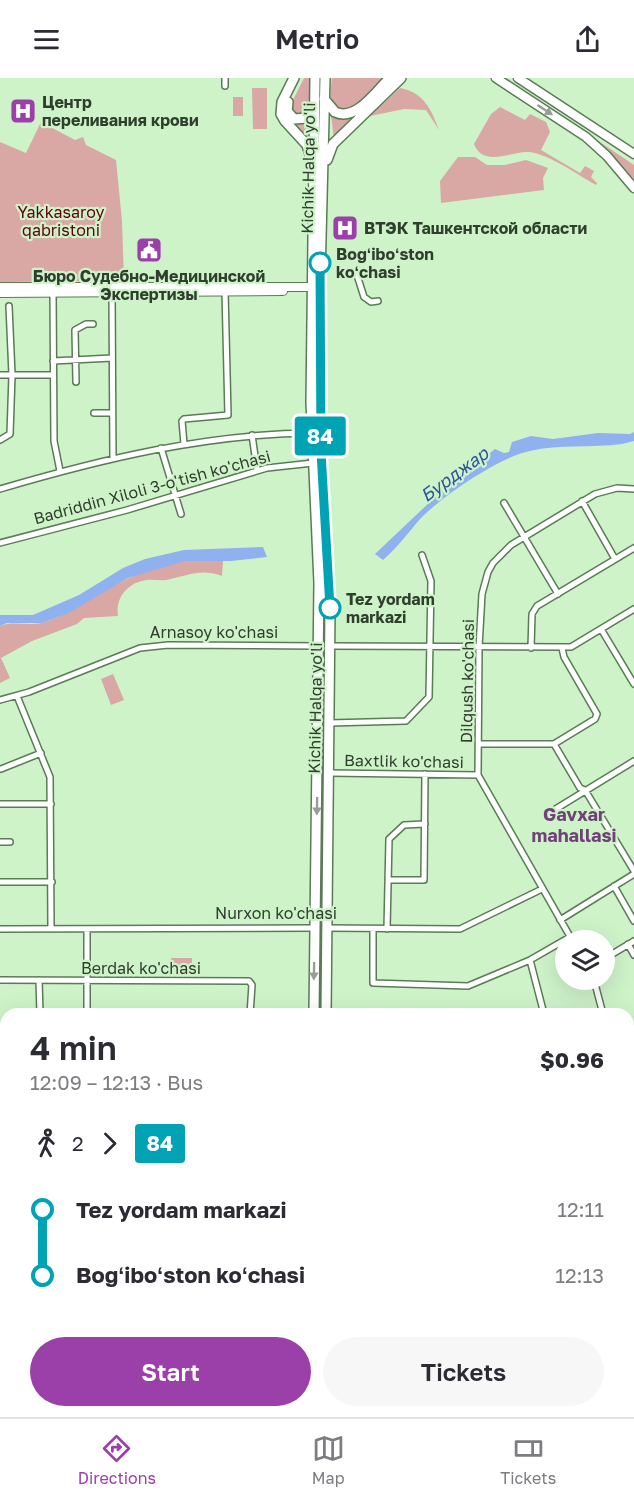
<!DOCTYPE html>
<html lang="en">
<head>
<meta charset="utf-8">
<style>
  :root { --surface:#fff; --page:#f7f7f7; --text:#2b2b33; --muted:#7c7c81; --line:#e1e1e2; --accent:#9b3fa9 }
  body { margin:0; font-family:"Golos Text",sans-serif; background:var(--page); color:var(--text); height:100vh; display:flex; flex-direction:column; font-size:22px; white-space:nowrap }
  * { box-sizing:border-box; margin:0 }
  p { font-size:20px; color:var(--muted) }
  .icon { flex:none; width:33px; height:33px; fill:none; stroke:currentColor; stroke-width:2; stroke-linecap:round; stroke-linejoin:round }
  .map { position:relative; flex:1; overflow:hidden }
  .panel { position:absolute; left:0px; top:930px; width:634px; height:410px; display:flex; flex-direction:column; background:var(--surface); border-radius:18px 18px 0 0; box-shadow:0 6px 24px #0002 }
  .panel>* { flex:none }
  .badge { padding:0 12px; border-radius:4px; font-size:21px; line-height:39px }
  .fabs { position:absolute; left:555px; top:852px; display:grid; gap:12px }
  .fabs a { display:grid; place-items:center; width:60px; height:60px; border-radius:50%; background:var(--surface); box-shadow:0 6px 24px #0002; font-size:30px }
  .map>.badge { position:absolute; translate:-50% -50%; box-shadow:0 0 0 3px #fff }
  .legs { display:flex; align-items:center; gap:9px; height:66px; padding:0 30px; font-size:20px }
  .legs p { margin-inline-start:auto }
  .head { display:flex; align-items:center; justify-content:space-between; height:102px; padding:0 30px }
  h1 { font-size:33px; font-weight:600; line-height:45px }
  .action { display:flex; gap:12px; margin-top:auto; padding:12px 30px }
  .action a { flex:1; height:69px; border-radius:36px; background:var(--accent); color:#fff; font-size:24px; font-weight:600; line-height:69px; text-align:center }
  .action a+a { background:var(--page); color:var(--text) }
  ul { padding:0 30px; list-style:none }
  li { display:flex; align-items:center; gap:21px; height:66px; font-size:22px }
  li i { display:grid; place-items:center; width:9px; height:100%; margin:0 8px; background:currentColor }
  li i::after { content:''; width:15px; height:15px; margin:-8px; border:4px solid; border-radius:50%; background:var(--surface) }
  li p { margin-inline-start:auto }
  li:first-child i { background:linear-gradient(#0000 50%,currentColor 0) }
  li:last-child i { background:linear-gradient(currentColor 50%,#0000 0) }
  header { display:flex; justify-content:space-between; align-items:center; height:78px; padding:0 30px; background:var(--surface); font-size:27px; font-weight:600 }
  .tabs { display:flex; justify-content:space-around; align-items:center; height:84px; border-top:2px solid var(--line); background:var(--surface); font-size:16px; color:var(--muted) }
  .tabs a { display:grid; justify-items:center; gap:3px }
  .tabs .current { color:var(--accent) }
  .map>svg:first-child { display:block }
  .green { fill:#d9a7a4 }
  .water { fill:#8fb1ef }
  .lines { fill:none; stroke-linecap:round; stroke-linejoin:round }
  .canal { stroke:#8fb1ef; stroke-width:4.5 }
  .street-casing { stroke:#5a7b56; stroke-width:8 }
  .secondary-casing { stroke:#5a7b56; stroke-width:10 }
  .primary-casing { stroke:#5a7b56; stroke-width:11 }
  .highway-casing { stroke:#5a7b56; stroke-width:12 }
  .street { stroke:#fff; stroke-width:5 }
  .secondary { stroke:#fff; stroke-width:8 }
  .primary { stroke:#fff; stroke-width:8 }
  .highway { stroke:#fff; stroke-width:9 }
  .oneway { fill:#989e96 }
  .line-1-casing { stroke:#fff; stroke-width:14 }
  .line-1 { stroke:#00a3b4; stroke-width:9 }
  .stop-1-dot { fill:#fff; stroke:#00a3b4; stroke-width:3 }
  .labels { text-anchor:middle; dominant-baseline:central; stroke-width:4.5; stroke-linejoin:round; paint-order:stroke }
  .poi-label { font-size:16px; font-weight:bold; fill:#303e2e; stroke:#cef3c9; text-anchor:start }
  .street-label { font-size:16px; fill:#303e2e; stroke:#cef3c9 }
  .park-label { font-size:16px; fill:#620010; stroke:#cef3c9 }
  .stop-label { font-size:16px; font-weight:bold; fill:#303e2e; stroke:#cef3c9; text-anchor:start }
  .water-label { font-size:18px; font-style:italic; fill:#2e539d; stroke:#cef3c9 }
  .neighbourhood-label { font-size:18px; font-weight:bold; fill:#704278; stroke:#cef3c9 }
</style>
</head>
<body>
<header><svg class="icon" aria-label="menu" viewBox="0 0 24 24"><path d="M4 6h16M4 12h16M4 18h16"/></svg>Metrio<svg class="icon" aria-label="share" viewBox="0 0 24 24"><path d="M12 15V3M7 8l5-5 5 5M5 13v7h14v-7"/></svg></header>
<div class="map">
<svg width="634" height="1339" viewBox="0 0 634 1339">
  <rect width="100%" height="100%" fill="#cef3c9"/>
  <path class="green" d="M304,0H310L312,22L309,34L297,40L290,28Z
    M332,0H385L354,31L345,35C327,24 330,19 332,0Z
    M252,10H267V51H253Z
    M400,10C424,14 432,33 439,52L426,32L404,31L370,38Z
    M233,19H243V38H233Z
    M500,29L525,42L530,36L546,44L550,54L541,72L580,95L585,88L594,93L591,99L597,105L596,107C578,97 549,76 529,74C512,73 483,90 474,66L491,36Z
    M331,37L346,41L355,39L334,62Z
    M286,38L298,46L311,43L310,64Z
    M41,44L75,62L83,59L86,67L116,82L122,143L124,203L0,204V64L26,75Z
    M594,60L634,87V101Z
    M458,79H475L487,87H505L526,82L548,90L543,100L544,112L441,125L440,103Z
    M199,481L223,483L222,498C200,490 188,498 166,502C160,503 153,501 147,502C128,504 115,520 118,538L84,540L77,546L32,563L1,580L10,600L0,605V548C13,542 31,549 45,544C76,534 99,514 127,501C148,491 176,483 199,481Z
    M322,576H325L322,842H318Z
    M113,596L124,622L111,627L101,601Z
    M318,859H321V936H317Z
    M171,880H192V895H171Z
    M0,1321L6,1322V1334H57L66,1339H0Z
    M411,1334H439L440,1339H411Z"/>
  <path class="water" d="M634,354V363L622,366C592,370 559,366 530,373C499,379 442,418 420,441C408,455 397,470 383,482L375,476L432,422L471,392L475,382L485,379L495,371L504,375L509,374L512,364L531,358L553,361L598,355L630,356Z
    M263,469L267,479L231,483H185L128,500L69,535L42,545H7L0,548V537H33L79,517L123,490L145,481L184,472Z"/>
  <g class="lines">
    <path class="canal" d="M0,1321L6,1322
      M57,1334L66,1339
      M578,1334L634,1339
      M217,1339L246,1334"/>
    <defs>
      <path id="street" d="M225,0V8
        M356,194L364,219L371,224L378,223
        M53,213L54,363L60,393
        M112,214L113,381
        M53,283L112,280
        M0,297H53
        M76,304L75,252L86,246H93
        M94,335H112
        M252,357L257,392
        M0,362L10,356L12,297L9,228
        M184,366L182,343L184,341L228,337L225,213
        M161,370L181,436
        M0,411C102,381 205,356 312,355
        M582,423L615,481
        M504,425L558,516
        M0,465L127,432L267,390L313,385
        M601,551L634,606
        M330,568L571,569L634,531
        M531,570L532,536L537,528L634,470
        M17,618L50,699L51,850
        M0,622L29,614L140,570L168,567L318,568
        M329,645L406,643L429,619L431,503L422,477
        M480,666H554L595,641L597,636L564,579L562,570
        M554,666L580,710L585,712L634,793
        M1,691L41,675
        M329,695L478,697
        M0,726H51
        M554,732L634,683
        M0,764H10
        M389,802H424L425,696
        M0,804H52
        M614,808L634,843
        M560,842L634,796
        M327,850L460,851L542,811
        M0,851L315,850
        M373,851V905L468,908L530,882L570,859
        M387,851L389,761L404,747L425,746
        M572,862L478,697L479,569L482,516L488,494L493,485L511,467L595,416L617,410L634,411
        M628,866L634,877
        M604,881L634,863
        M530,882L544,936
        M0,902L249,903L252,907L250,936
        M39,902L40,936
        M594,902L603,936
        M87,936V851
        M0,984H6
        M0,1068H6
        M628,1074L634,1100
        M628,1165L634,1146
        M628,1171L634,1172
        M628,1221L634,1223"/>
      <path id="secondary" d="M0,209H315
        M0,215L283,213
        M628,981L634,980
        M0,1160L6,1159"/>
      <path id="primary" d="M496,0L586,59L607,78L634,110
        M518,0L634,76"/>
      <path id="highway" d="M294,0L282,24L281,36L285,43L307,67L312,82
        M325,0L320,200L319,311L321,374L330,530L326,936
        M324,21L335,34C356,44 376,13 390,0
        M288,24L287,33L294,41L307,40L314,30
        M327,82L333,66L401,0
        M314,936L319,505L311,324L315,0
        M308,1339V1334
        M321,1339V1334"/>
    </defs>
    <use href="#street" class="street-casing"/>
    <use href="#secondary" class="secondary-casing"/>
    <use href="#primary" class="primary-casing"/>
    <use href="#highway" class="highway-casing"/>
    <use href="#street" class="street"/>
    <use href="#secondary" class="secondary"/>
    <use href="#primary" class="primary"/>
    <use href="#highway" class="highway"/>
  </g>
  <defs><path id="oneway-solid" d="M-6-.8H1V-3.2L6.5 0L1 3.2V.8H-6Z" transform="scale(1.5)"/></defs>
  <g class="oneway">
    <use href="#oneway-solid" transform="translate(545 32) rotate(33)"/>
    <use href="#oneway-solid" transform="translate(317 728) rotate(91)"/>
    <use href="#oneway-solid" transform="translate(314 893) rotate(91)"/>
  </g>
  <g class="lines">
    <defs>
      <path id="line-1" d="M320,185L321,374L330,530"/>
    </defs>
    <use href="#line-1" class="line-1-casing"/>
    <use href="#line-1" class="line-1"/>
  </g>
  <defs>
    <symbol id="hospital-square" viewBox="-11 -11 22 22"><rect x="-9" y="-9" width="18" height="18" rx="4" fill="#9b3fa9" stroke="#cef3c9"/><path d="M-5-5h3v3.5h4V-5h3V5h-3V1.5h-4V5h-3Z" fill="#fff"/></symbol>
    <symbol id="civic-square" viewBox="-11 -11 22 22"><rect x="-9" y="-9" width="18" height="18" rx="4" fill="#9b3fa9" stroke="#cef3c9"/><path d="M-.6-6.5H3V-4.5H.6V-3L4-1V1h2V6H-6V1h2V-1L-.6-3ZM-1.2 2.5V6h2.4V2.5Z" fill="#fff"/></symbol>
  </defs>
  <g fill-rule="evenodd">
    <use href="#hospital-square" x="8" y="18" width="30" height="30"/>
    <use href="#hospital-square" x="330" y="135" width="30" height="30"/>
    <use href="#civic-square" x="134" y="157" width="30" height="30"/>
  </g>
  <g class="stop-1-dot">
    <circle cx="320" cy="185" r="10"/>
    <circle cx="330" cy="530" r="10"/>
  </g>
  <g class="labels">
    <g class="poi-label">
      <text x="42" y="24">Центр<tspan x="42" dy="18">переливания крови</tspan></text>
      <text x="364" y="150">ВТЭК Ташкентской области</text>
      <text x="149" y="198" text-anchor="middle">Бюро Судебно-Медицинской<tspan x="149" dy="18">Экспертизы</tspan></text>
    </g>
    <g class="street-label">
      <text transform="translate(308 90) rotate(-89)">Kichik Halqa yo'li</text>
      <text transform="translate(152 409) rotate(-15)">Badriddin Xiloli 3-o'tish ko'chasi</text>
      <text x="214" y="554">Arnasoy ko'chasi</text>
      <text transform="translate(467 603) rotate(-89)">Dilqush ko'chasi</text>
      <text transform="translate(315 630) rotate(-89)">Kichik Halqa yo'li</text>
      <text transform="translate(404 683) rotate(1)">Baxtlik ko'chasi</text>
      <text x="276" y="835">Nurxon ko'chasi</text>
      <text x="141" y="890">Berdak ko'chasi</text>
    </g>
    <g class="park-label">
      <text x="61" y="134">Yakkasaroy<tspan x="61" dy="18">qabristoni</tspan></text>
    </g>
    <g class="stop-label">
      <text x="336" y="176">Bogʻiboʻston<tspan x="336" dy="18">koʻchasi</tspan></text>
      <text x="346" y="521">Tez yordam<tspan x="346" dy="18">markazi</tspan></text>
    </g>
    <g class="water-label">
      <text transform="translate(454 396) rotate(-36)">Бурджар</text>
    </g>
    <g class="neighbourhood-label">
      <text x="574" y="736">Gavxar<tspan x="574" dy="21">mahallasi</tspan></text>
    </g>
  </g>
</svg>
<div class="fabs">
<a><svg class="icon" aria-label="layers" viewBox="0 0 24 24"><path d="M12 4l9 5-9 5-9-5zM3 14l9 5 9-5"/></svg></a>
</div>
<b class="badge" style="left:320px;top:358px;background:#00a3b4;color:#fff">84</b>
<section class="panel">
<div class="head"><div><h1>4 min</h1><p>12:09 – 12:13 · Bus</p></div><b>$0.96</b></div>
<div class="legs"><svg class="icon" aria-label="walk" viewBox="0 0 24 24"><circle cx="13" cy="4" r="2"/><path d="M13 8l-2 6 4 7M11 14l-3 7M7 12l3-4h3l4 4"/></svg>2<svg class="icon" aria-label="forward" viewBox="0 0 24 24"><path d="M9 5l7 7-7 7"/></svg><b class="badge" style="background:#00a3b4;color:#fff">84</b></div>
<ul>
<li><i style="color:#00a3b4"></i><b>Tez yordam markazi</b><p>12:11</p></li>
<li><i style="color:#00a3b4"></i><b>Bogʻiboʻston koʻchasi</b><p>12:13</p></li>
</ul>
<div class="action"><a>Start</a><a>Tickets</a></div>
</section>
</div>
<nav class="tabs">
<a class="current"><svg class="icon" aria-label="directions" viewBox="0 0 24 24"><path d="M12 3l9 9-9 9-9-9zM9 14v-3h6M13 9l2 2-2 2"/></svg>Directions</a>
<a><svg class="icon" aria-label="map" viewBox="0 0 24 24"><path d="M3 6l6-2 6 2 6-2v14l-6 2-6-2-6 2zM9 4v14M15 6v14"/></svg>Map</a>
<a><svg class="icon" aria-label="tickets" viewBox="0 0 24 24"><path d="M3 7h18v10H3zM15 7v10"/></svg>Tickets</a>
</nav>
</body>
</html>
